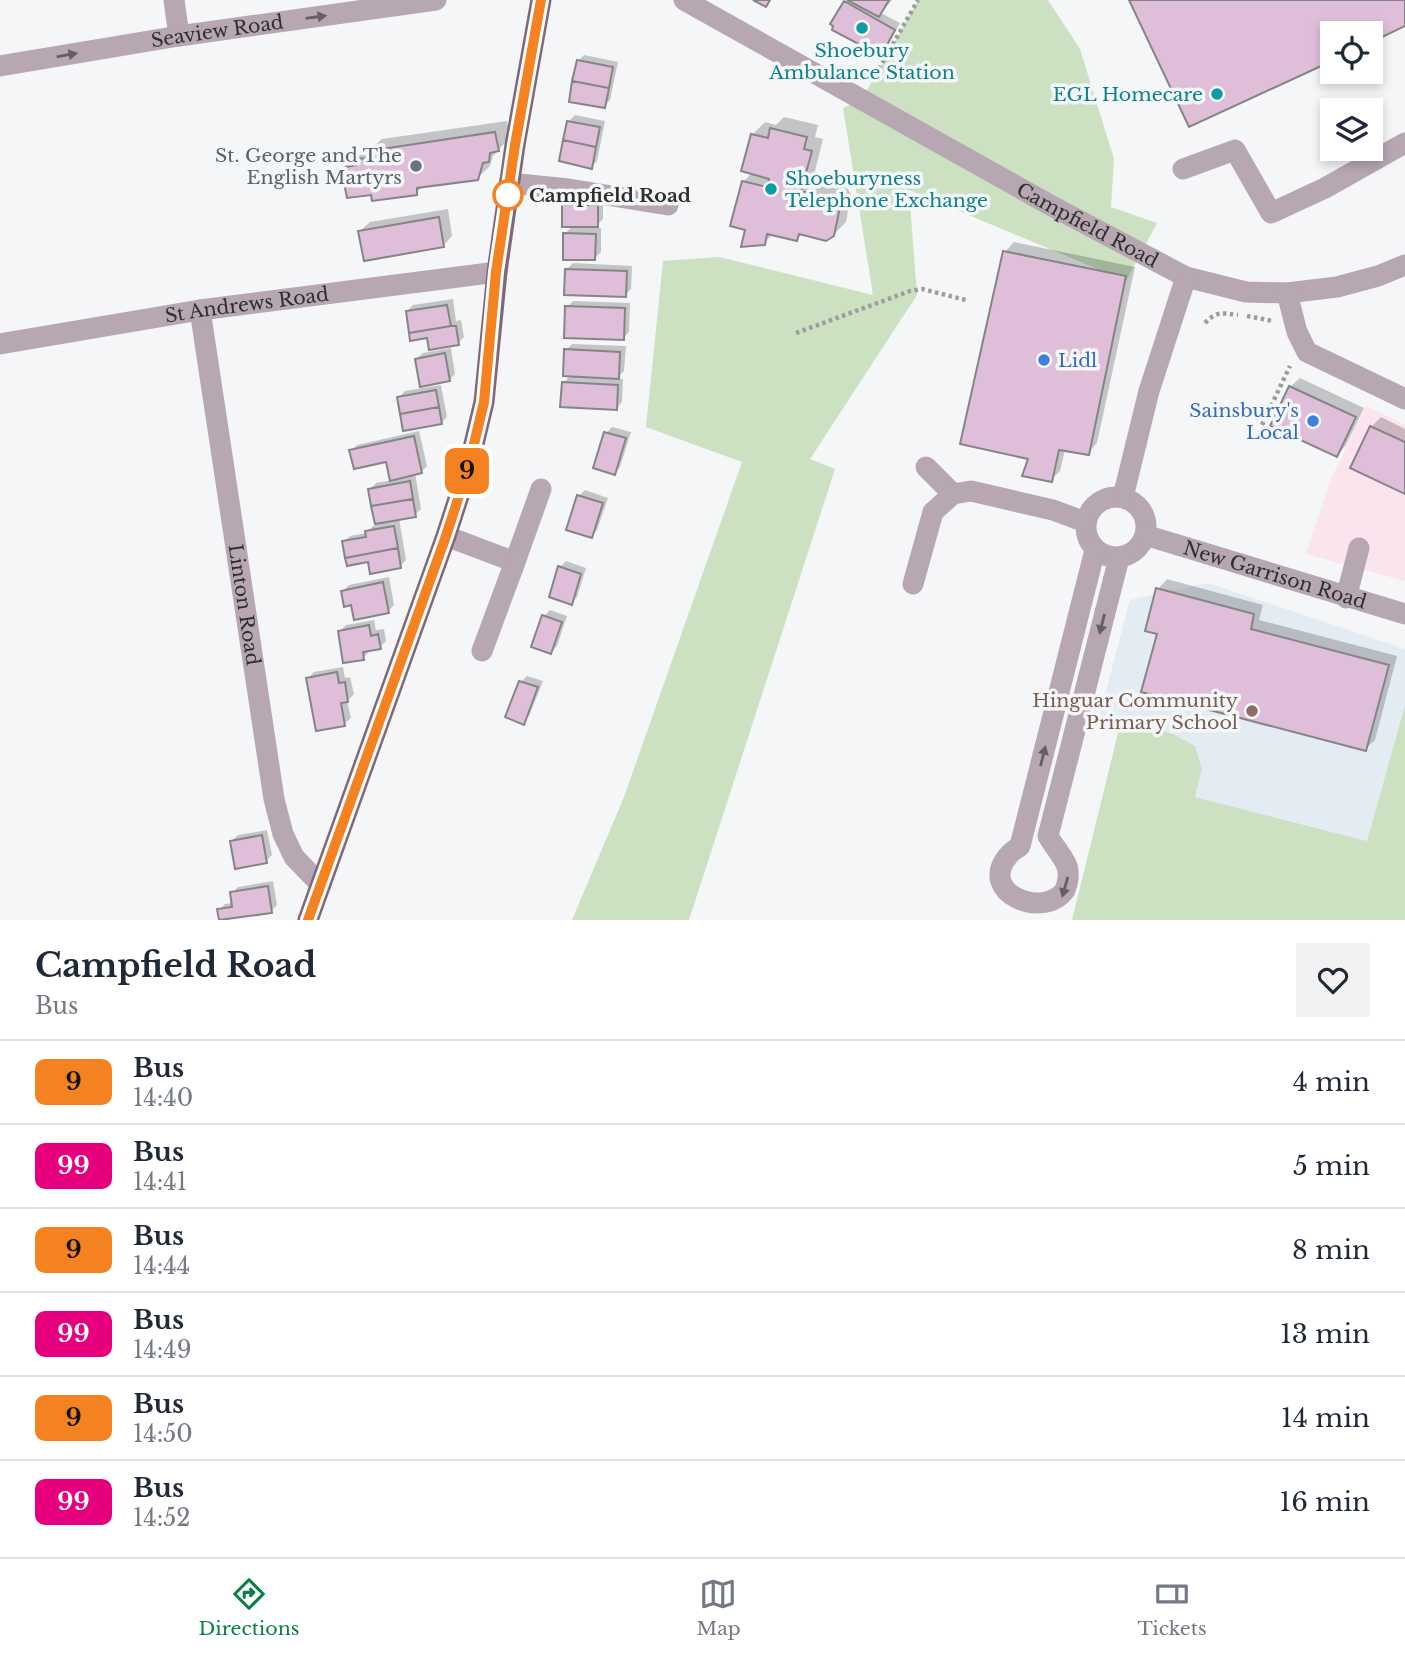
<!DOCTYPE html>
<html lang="en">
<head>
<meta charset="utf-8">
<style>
  :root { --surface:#fff; --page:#f2f2f3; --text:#1f2937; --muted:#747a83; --line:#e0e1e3; --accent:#0b8043 }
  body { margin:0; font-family:"Libre Baskerville",serif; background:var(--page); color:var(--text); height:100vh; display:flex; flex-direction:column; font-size:26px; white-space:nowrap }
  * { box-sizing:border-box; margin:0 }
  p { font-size:23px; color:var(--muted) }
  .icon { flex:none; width:38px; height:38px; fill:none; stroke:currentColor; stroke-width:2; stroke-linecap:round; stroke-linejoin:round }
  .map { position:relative; height:920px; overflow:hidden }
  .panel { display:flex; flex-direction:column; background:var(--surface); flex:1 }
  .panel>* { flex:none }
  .badge { padding:0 14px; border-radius:10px; font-size:24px; line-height:46px }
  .buttons { position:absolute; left:1320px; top:21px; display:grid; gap:14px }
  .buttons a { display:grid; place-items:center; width:63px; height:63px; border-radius:0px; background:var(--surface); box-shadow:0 4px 10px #0003; font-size:35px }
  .map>.badge { position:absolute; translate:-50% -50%; box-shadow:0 0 0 4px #fff }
  .round { display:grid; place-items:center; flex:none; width:74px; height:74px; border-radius:0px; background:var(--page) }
  .head { display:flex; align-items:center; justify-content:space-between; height:119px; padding:0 35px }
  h1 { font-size:33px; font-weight:800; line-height:52px }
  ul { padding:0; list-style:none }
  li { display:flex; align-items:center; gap:21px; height:84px; padding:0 35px; border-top:2px solid var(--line) }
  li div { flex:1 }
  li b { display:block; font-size:26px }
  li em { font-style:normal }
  li .badge { min-width:77px; font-weight:700; text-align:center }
  .menu { display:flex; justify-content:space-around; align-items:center; height:98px; border-top:2px solid var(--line); background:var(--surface); font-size:19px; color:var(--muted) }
  .menu a { display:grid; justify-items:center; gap:4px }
  .menu .current { color:var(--accent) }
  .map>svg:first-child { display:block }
  .commercial { fill:#fce4ef }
  .built { fill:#e4ecf3 }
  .green { fill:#cbe1c2 }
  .shadow { fill:#0003 }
  .building { fill:#dfbed9; stroke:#868586; stroke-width:2 }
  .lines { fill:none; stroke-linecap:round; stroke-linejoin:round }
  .path { stroke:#9c9e9e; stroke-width:4.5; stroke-dasharray:3.5 3.5; stroke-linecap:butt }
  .minor { stroke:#b7a7b2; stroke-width:21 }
  .major { stroke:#82677a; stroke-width:21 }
  .oneway { fill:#655f63 }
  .line-casing { stroke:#fff; stroke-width:16 }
  .line { stroke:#f58220; stroke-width:10 }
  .culture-dot { fill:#0f9aa8; stroke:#f4f6f7; stroke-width:2.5 }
  .worship-dot { fill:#6b7280; stroke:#f4f6f7; stroke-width:2.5 }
  .stop-dot { fill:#fff; stroke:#f58220; stroke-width:3.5 }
  .shop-dot { fill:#3f7fe0; stroke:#f4f6f7; stroke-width:2.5 }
  .education-dot { fill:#8d6e63; stroke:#f4f6f7; stroke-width:2.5 }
  .labels { text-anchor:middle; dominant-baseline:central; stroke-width:7; stroke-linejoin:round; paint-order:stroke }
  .street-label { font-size:19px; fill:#2e2f2f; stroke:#f4f6f7 }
  .culture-label { font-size:19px; fill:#0d838f; stroke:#f4f6f7 }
  .worship-label { font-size:19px; fill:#5b616d; stroke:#f4f6f7; text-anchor:end }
  .stop-label { font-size:19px; font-weight:bold; fill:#2e2f2f; stroke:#f4f6f7; text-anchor:start }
  .shop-label { font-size:19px; fill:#366cbe; stroke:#f4f6f7; text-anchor:start }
  .education-label { font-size:19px; fill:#785e54; stroke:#f4f6f7; text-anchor:end }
</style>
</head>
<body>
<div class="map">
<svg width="1405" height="920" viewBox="0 0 1405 920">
  <rect width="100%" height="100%" fill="#f4f6f7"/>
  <path class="commercial" d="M1366,406L1405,425V581L1306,554L1330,481Z"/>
  <path class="built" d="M1208,583L1405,649V705L1367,841L1195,797L1202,769L1173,734L1099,717L1130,600Z"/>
  <path class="green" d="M918,0H1048L1080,49L1114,159L1111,207L1157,223L1126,281L909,190L917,295L810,459L835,469L689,920H572L624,797L742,462L646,427L663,261L719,257L873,295L843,108L862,99Z
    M1405,705V920H1072L1121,721L1173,734L1195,746L1202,769L1195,797L1367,841Z"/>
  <path class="shadow" d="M847,0H892L881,13L900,23L887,48L881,54L845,2Z
    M584,55L618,62L610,100L604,106L578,61Z
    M575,115L605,121L597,161L591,167L569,121Z
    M784,117L818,125L815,137L823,139L813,179L847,188L851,194L846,222L833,235L803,233L797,239L773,234L764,243L747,228L743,182L753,172L752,135L765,122L776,125Z
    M507,121L510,137L493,156L490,166L477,178L424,185L416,193H372L342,168L355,156L365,154L382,139Z
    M570,200H603V219L594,228H601V252L595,258L565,234L573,225L564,206Z
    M448,209L452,236L443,246L360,231L370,222Z
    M1014,242L1135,267L1097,443L1088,453L1065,450L1060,471L1051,480L1030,458L1005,252Z
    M573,263L632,266L631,289L625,295L567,269Z
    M453,299L456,321L461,320L464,337L458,343L429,336L407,311L413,305Z
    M573,301L630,303L629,332L623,338L567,307Z
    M572,344L626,346L624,371L616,379H623L622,402L616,409L563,383L571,375L566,350Z
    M451,348L455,374L449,380L416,359L423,353Z
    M1300,378L1364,408L1346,445L1337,455L1290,387Z
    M441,385L447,417L441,423L399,397L405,391Z
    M1381,417L1405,429V492L1371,427Z
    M612,427L631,432L620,467L614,473L606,433Z
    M419,431L427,466L421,472L415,473L421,509L415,515L399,518L406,560L400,566L370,560L344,542L350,536L366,533L373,526L377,525L370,489L376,483L392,480L387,460L351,451L357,445Z
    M585,490L608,498L597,530L591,536L579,496Z
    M566,561L586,568L577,597L571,603L560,567Z
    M389,577L394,605L388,611L353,603L343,591L349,585Z
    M1167,579L1263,605L1259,620L1397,656L1375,740L1365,749L1159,632L1158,589Z
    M550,610L567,616L557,646L551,652L544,616Z
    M374,620L376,630L384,629L386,641L380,647L369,649V652L363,658L340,631L346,625Z
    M343,667L345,678L350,677L354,694L347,701L351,718L344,724L307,679L314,672Z
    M527,676L543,681L529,716L523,722L521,682Z
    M267,830L272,855L266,861L231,841L238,835Z
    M273,881L277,905L271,911L219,910L225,904L234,903L232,893L238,887Z"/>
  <path class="building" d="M753,0H770L766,7Z
    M847,0H889L879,17Z
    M1129,0H1405V26L1370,43V33H1332V61L1189,127Z
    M844,1L895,30L881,56L832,30L833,26L830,24Z
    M577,60L613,67L609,88L572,81Z
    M572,81L609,88L605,108L569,102Z
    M567,121L600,127L596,147L563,140Z
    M770,128L807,137L804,149L812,151L801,191L835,200L840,207L834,236L826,241L799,234L797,241L767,234L765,245L741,247L745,230L730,226L742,181L767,187L769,179L741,171L751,134L768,138Z
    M495,132L499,151L490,153L489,162L483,163L478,180L417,188V195L372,201L371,195L347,198L341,168L357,165V159L369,158L368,151Z
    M563,140L596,147L592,169L559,161Z
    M562,205H598V227H562Z
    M439,217L444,247L364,261L358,231Z
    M563,233L596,234L595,260H563Z
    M1003,251L1126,276L1089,455L1059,450L1052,482L1022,476L1028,459L960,444Z
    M565,269L627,271L626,297L564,295Z
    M447,305L451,326L409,333L406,311Z
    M565,306L625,308L624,340L564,338Z
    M451,326H456L459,345L429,350L427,338L410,341L409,333Z
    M564,349L620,352L619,379L563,376Z
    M445,353L450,381L420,387L415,359Z
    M562,382L618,385L617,410L560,407Z
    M1289,386L1356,417L1337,457L1270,426Z
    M436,390L439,407L400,414L397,397Z
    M439,407L442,424L403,431L400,414Z
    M1370,426L1405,442V494L1350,468Z
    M604,432L626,438L615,475L593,468Z
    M414,436L422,473L390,481L386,462L354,469L349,450Z
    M410,481L413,499L371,506L368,489Z
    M577,495L603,503L592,538L566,530Z
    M413,499L416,517L375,524L371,506Z
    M394,526L398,548L345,558L342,541L366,537L365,531Z
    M398,548L401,568L370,574L368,562L347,566L345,558Z
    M558,566L581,574L572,605L549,597Z
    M383,582L389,613L354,620L351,605L344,607L341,591Z
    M1156,588L1254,614L1251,629L1389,665L1366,751L1141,692L1157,634L1145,631Z
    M542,615L562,622L551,654L531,647Z
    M369,625L371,636L378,634L381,649L363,652L364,660L343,663L338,631Z
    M337,672L339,683L345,682L348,702L341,703L345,726L316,731L306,678Z
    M519,681L538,687L524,725L505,717Z
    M262,835L267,863L235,869L230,841Z
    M268,886L272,913L219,920L217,909L232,907L230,892Z"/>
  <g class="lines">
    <path class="path" d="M872,81L918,0
      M1247,316L1273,321
      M1205,323C1216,311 1223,313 1238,315
      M796,333L910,291L922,289L966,300
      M1262,425L1290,366"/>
    <g class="minor">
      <path d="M174,0L179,36"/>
      <path id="s1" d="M684,0L1050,205L1186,277L1246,292L1287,293L1337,287L1378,276L1405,265"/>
      <path id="s2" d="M0,66L179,36L436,0"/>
      <path d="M1183,169L1235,150L1271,213L1325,188L1405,143"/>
      <path d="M509,183L569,189L668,205"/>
      <path d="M1287,293L1297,332L1307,352L1405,399"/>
      <path id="s3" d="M200,310L274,799L283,834L294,857L321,885"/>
      <path id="s4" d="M0,344L200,310L497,272"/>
      <path d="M926,467L953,494"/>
      <circle cx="1116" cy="527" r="30"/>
      <path d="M1123,497L1149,391L1186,277"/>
      <path id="s5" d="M1145,535L1405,614"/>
      <path d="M446,536L515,562L541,489"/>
      <path d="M1095,550L1020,846C1016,849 1011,852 1008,856C977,893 1044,920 1065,890C1068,883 1070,872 1066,864C1062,855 1053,845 1048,836L1119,558"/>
      <path d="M913,584L933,512L953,494L971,491L1053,510L1085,522"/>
      <path d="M1346,598L1359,548"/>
      <path d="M482,651L515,562"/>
    </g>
    <path class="major" d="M308,920L446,536L469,465L484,402L497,272L515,145L541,0"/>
  </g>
  <defs><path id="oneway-solid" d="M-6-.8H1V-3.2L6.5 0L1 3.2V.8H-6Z" transform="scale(1.75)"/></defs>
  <g class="oneway">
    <use href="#oneway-solid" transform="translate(316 17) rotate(-8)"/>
    <use href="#oneway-solid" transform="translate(67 55) rotate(-10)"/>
    <use href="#oneway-solid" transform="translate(1102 624) rotate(104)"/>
    <use href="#oneway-solid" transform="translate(1043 756) rotate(-76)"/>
    <use href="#oneway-solid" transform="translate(1065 887) rotate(106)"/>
  </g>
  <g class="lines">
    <defs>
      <path id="line" d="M308,920L446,536L469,465L484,402L496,272L515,145L541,0"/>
    </defs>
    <use href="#line" class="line-casing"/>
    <use href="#line" class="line"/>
  </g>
  <g class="culture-dot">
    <circle cx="862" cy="28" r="7"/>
    <circle cx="1217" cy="94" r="7"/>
    <circle cx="771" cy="189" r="7"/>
  </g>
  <circle class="worship-dot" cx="416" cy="166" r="7"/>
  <circle class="stop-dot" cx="508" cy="195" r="14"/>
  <g class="shop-dot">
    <circle cx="1044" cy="360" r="7"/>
    <circle cx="1313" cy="421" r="7"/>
  </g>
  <circle class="education-dot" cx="1252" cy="711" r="7"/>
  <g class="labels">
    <g class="street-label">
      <text stroke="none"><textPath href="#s2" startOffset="220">Seaview Road</textPath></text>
      <text stroke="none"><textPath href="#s1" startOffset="462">Campfield Road</textPath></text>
      <text stroke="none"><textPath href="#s4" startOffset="250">St Andrews Road</textPath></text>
      <text stroke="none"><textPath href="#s5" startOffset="136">New Garrison Road</textPath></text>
      <text stroke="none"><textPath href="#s3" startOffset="298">Linton Road</textPath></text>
    </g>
    <g class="culture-label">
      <text x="862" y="50">Shoebury<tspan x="862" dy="22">Ambulance Station</tspan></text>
      <text x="1203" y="94" text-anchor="end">EGL Homecare</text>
      <text x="785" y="178" text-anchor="start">Shoeburyness<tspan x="785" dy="22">Telephone Exchange</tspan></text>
    </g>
    <g class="worship-label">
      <text x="402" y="155">St. George and The<tspan x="402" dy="22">English Martyrs</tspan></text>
    </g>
    <g class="stop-label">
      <text x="529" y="195">Campfield Road</text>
    </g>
    <g class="shop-label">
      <text x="1058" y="360">Lidl</text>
      <text x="1299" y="410" text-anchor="end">Sainsbury's<tspan x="1299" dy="22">Local</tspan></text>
    </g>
    <g class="education-label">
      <text x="1238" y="700">Hinguar Community<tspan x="1238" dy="22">Primary School</tspan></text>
    </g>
  </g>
</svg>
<div class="buttons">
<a><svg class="icon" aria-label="locate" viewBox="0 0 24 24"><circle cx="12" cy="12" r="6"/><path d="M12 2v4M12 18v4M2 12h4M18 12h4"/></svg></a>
<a><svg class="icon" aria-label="layers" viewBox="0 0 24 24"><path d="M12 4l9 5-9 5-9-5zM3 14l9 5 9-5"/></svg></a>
</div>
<b class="badge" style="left:467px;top:471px;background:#f58220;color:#111">9</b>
</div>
<section class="panel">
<div class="head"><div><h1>Campfield Road</h1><p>Bus</p></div><a class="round"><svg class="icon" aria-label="heart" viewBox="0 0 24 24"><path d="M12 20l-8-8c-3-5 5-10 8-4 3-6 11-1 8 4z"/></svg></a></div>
<ul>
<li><span class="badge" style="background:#f58220;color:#111">9</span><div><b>Bus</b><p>14:40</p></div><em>4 min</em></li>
<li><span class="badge" style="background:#e6007e;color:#fff">99</span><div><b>Bus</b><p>14:41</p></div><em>5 min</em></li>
<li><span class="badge" style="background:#f58220;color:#111">9</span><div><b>Bus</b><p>14:44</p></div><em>8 min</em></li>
<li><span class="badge" style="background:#e6007e;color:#fff">99</span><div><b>Bus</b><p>14:49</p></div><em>13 min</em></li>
<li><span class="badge" style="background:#f58220;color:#111">9</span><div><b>Bus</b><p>14:50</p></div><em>14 min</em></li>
<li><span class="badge" style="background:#e6007e;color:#fff">99</span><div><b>Bus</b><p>14:52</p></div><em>16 min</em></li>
</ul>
</section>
<nav class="menu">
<a class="current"><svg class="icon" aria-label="directions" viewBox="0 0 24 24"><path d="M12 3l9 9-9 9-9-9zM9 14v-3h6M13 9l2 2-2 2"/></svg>Directions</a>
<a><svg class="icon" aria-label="map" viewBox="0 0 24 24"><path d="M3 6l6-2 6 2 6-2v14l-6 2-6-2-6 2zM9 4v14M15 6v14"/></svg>Map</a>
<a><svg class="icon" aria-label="tickets" viewBox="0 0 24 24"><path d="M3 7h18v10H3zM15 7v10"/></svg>Tickets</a>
</nav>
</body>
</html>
